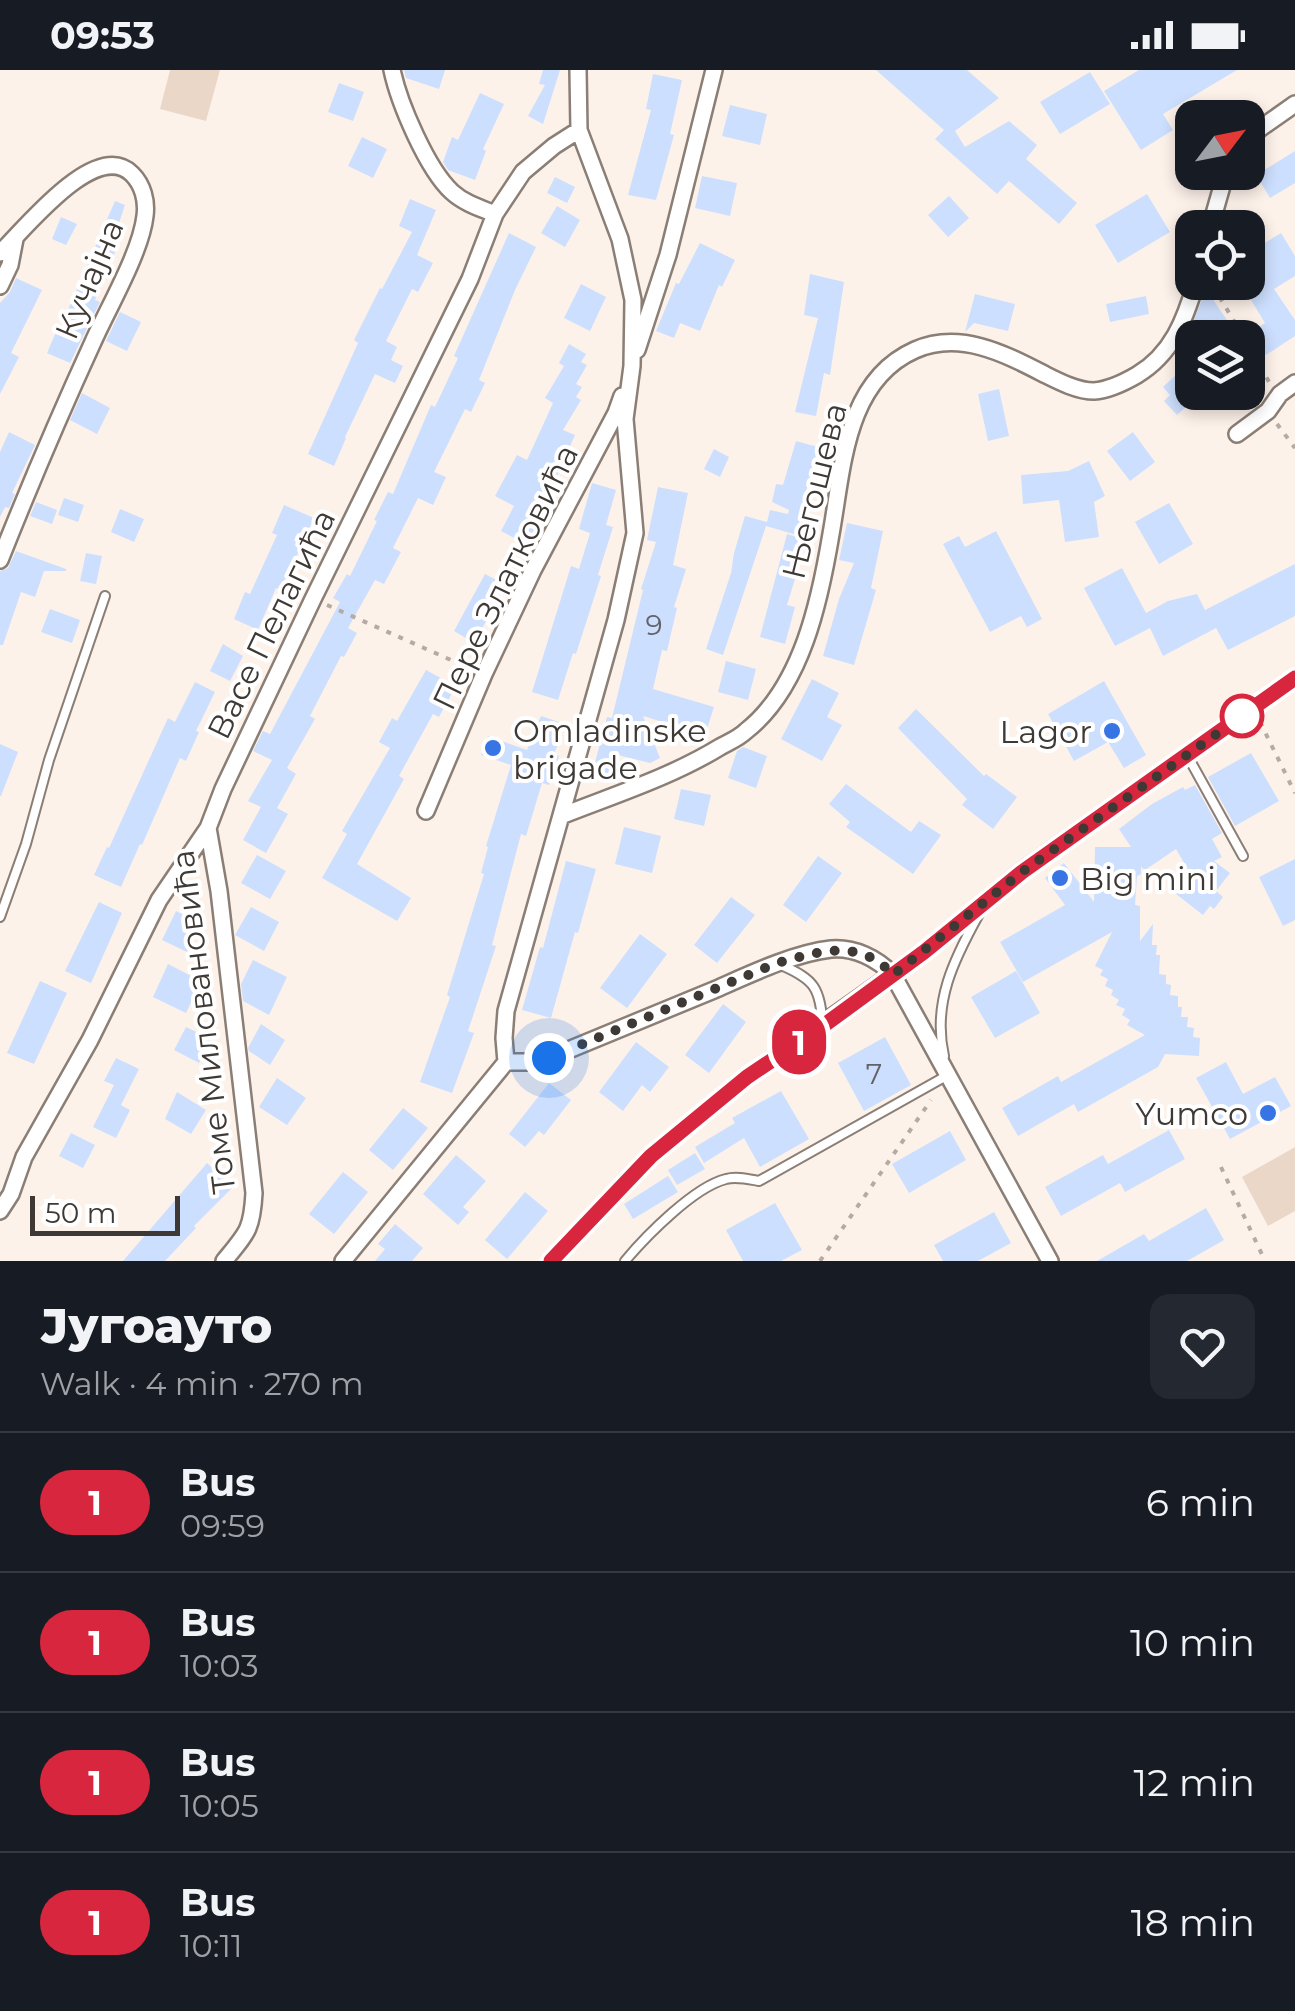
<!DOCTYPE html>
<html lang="en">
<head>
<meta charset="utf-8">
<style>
  :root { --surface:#171b24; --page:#242831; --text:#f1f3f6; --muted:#9ea1a6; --line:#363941 }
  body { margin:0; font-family:Montserrat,sans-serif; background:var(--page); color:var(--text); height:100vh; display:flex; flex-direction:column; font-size:38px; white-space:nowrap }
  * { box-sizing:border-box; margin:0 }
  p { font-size:32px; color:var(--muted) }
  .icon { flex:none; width:55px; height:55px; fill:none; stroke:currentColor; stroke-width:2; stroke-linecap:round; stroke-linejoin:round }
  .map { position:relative; height:1191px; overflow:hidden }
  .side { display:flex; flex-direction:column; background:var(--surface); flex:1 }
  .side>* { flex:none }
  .badge { padding:0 20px; border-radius:32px; font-size:35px; line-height:65px }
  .needle { width:65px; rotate:58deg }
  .fabs { position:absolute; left:1175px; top:30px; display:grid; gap:20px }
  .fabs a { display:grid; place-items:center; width:90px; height:90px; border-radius:20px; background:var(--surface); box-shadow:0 5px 15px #0003; font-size:50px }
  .scale { position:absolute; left:30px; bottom:25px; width:150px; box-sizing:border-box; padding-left:10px; border:5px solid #3e3935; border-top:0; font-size:28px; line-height:35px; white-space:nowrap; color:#3e3935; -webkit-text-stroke:8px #fff; paint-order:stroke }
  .you { position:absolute; width:50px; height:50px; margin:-25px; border:8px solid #fff; border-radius:50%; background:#1a73e8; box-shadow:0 0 0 15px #1a73e833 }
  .map>.badge { position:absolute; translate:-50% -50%; box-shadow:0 0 0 5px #fff }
  .round { display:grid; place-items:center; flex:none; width:105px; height:105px; border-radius:20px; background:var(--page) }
  .headline { display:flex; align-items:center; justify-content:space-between; height:170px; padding:0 40px }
  h1 { font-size:48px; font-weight:800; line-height:75px }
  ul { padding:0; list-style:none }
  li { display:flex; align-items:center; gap:30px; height:140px; padding:0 40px; border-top:2px solid var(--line) }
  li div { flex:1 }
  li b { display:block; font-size:38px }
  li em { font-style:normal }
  li .badge { min-width:110px; font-weight:700; text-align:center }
  .status { display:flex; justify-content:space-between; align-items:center; height:70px; padding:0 50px; background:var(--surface); direction:ltr }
  .status svg { height:28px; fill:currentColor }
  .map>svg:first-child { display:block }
  .green { fill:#ebd7c8 }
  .building { fill:#cddffe }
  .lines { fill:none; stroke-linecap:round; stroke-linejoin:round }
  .lane-casing { stroke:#8a7e75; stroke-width:12 }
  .street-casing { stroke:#8a7e75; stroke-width:20 }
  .path { stroke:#b4aba5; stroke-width:4; stroke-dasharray:5 8; stroke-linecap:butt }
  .lane { stroke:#fff; stroke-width:8 }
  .street { stroke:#fff; stroke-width:15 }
  .line-casing { stroke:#fff; stroke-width:22 }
  .line { stroke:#d7263d; stroke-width:15 }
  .walk { stroke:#3e3935; stroke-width:10; stroke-dasharray:0 18 }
  .stop-dot { fill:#fff; stroke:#d7263d; stroke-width:5 }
  .poi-dot { fill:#3775e4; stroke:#fff; stroke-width:4 }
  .labels { text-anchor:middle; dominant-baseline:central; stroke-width:8; stroke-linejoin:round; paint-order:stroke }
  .number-label { font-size:28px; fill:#626267 }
  .street-label { font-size:32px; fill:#3e3935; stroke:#fff }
  .poi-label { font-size:32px; fill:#3e3935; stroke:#fff; text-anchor:start }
</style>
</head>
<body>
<div class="status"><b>09:53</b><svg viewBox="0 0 49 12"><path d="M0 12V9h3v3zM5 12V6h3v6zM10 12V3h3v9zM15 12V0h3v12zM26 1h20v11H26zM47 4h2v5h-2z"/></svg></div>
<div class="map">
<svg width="1295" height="1191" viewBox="0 0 1295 1191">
  <rect width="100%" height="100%" fill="#fdf2ea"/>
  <path class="green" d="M170,0H220L206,51L160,39Z
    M1295,1077V1141L1268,1156L1242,1107Z"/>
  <path class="building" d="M404,0H445L439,19L406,8Z
    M543,0H560L543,54L528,46L545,15L539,14Z
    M876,0H967L999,28L955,61L965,77L1009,51L1037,75L1026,89L1077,133L1059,154L1009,111L997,124L935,69L944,60Z
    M1139,0H1237L1163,44L1173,60L1141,80L1104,21Z
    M1090,2L1110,34L1060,64L1040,32Z
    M653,4L682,10L670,64L674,65L656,130L628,125L651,40L646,39Z
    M339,13L364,22L353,51L328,42Z
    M480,23L504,34L483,79L486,81L475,110L448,100L443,92L452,67L458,70Z
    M730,35L767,44L760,75L722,66Z
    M362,67L387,79L373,108L348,96Z
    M1295,81V113L1270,128L1256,105Z
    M702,106L737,113L730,146L695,138Z
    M555,107L575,117L567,133L547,123Z
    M1147,124L1170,162L1118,193L1095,155Z
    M949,126L969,148L948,167L928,145Z
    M410,129L436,140L417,185L433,193L418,222L412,219L386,271L397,277L391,290L403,296L395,313L375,304L345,367L346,368L334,396L308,384L358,273L354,270L380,218L382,219L412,162L399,156Z
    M115,131L125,135L113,171L119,173L95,230L100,232L70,293L47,283L56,262L58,263Z
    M557,136L580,150L565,177L541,163Z
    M61,147L77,154L66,175L52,169Z
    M509,163L536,177L515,220L479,310L485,313L471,342L465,339L434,402L446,407L433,435L418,428L393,478L401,482L384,514L375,510L348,558L357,563L344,587L341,586L310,646L315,649L287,698L296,704L277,738L288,744L266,783L243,770L261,737L248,731L272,690L253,681L263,661L270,664L340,532L333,528L347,504L350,506L377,451L374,450L388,422L393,424L431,335L435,337L458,288L454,286Z
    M1281,163L1295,186V206L1274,219L1295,250V266L1266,285L1251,262L1265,253L1240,212H1248V183Z
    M700,173L735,190L722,217L719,215L700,261L680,253L674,268L656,261L676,213L679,214Z
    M810,204L844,212L830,305L824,303L816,346L795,342L818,248L804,245Z
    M16,208L42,220L11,283L19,287L0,324V233L10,222Z
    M581,214L606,227L590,261L564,248Z
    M1206,219L1239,268H1187Z
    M975,224L1015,234L1008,261L974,253L965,262Z
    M1146,226L1149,244L1110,252L1106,234Z
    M120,242L141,252L127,281L106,271Z
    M569,274L586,284L581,292L587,295L576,314L582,317L576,327L581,330L563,360L575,365L557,406L562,409L528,475L501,461L514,436L495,426L517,385L527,390L553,333L545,328L564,296L559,293Z
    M1192,290V324L1196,328L1177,345L1164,331L1170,325L1163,317Z
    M999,319L1009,366L988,371L978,324Z
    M82,323L110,338L97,364L70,350Z
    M9,362L35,375L12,423L15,424L9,438L5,437L0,447V382Z
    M1133,362L1155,392L1130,411L1107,381Z
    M796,371L818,377L806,421L812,423L800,466L766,456L723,585L706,579L731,503L734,483L745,446L767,452L770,440L788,444L789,440L772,432L776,414L783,415Z
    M714,379L729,387L720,407L704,399Z
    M1089,391L1105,426L1094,432L1099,467L1065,472L1059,430L1023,434L1021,405L1068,401Z
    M592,413L616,420L606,455L613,457L598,505L601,506L576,584L573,583L558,630L532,622L571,496L579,499L590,463L579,459Z
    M658,417L688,423L673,495L686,499L674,537L677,538L667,581L662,580L653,619L714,637L705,665L643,646L660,688L650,693L614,684L608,707L592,704L607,647L612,648L643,520L641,519L656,472L647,470Z
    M64,428L84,435L78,452L58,445Z
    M36,432L57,440L52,454L30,446Z
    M1169,433L1193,474L1159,494L1135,452Z
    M284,435L314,448L281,520L276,518L258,560L234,549L245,522L250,524L277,465L272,463Z
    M120,439L144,449L134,472L111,462Z
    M847,453L883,461L871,518L876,520L854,595L823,586L839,529L854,493L839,490Z
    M996,461L1042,549L1027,557L1021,546L990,562L943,474L959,466L965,477Z
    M787,464L807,470L787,535L795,537L785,574L760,567Z
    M16,481L66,499V501H44L35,527L21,522L3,575H0V501L8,498Z
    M86,483L102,486L96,514L80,511Z
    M1295,494V546L1228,580L1216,558L1163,586L1150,558L1115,576L1084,518L1122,498L1146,543L1168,531L1197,524L1205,540Z
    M485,504L506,515L474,573L454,561Z
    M50,539L80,550L72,573L41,562Z
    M223,574L243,586L230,611L210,601Z
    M726,591L756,599L748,630L718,622Z
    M426,600L456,616L439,647L433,644L399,706L404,709L357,794L411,828L397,851L322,808L347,764L342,761L390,678L379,672L392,648L397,651Z
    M812,609L839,623L827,647L842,655L822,691L781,669Z
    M1104,611L1146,685L1124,698L1108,672L1074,691L1048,644Z
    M195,612L215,622L196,661L199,662L186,691L180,688L142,775L140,774L121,817L94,805L107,777L109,778L168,648L175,652Z
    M916,639L984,706L986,704L1017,727L993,759L962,735L967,729L898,658Z
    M541,646L559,652L555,665L561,667L554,684L559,686L549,715L542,713L526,766L521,764L492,875L496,876L468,961L474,963L452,1023L420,1012L450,927L447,925L484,804L481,803L488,777L486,776L511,695L481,685L488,666L527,680Z
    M0,674L18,682L1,726H0Z
    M743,677L767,686L756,718L728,708L737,681Z
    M1251,683L1279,731L1235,756L1208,707Z
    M846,714L911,762L919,751L941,765L913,804L846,757L850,752L829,734Z
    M1195,715L1222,763L1212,769L1222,787L1214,791L1230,803L1216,821L1223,827L1214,839L1210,836L1203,845L1176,824L1191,805L1176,779L1145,800L1141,797V804L1137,806L1135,835L1140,836V871L1153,854L1152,875H1157L1156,885H1160L1159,904L1166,905V914L1171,915L1170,925L1178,926V937H1182L1181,947H1188L1187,957L1194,958L1193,967L1200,968L1199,986L1165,984L1158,997L1078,1042L1074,1034L1018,1066L1002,1038L1058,1006L1061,1012L1145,965L1127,955L1130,950L1122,945L1125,939L1116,935L1119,930L1111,925L1113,920L1105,916L1108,909L1100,905L1103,900L1095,896L1112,862L1023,912L1000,872L1065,835L1045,808L1064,793L1094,832L1095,777H1131L1119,759L1152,734L1183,717L1185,720Z
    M681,719L711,725L704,756L674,749Z
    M624,757L661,766L652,803L615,794Z
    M257,785L286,801L270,829L241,813Z
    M818,786L842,803L806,852L783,835Z
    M1295,789V850L1283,856L1259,807Z
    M566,791L596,799L578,863L575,862L551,948L522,940L540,877L543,878Z
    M731,827L755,845L717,893L694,875Z
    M99,832L122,843L91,913L65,901Z
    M251,837L279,852L264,881L235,865Z
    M176,841L201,854L187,882L162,870Z
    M640,864L667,884L627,938L600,918Z
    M253,890L287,907L269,945L243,931L241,914Z
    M168,894L201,911L186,943L153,927Z
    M1016,901L1040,943L995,968L971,927Z
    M40,911L67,923L34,994L7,983Z
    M723,934L746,952L709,1003L685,985Z
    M261,954L285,970L270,995L249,981L248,978Z
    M186,957L211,969L199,993L174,980Z
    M885,967L911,1015L864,1041L838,993Z
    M636,972L669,997L650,1022L642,1015L623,1041L599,1022Z
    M116,988L139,999L121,1035L130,1040L116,1068L93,1057L114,1015L104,1011Z
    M1226,992L1243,1024L1275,1007L1291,1036L1230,1069L1196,1008Z
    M277,1008L306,1028L287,1055L259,1037Z
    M549,1013L571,1030L544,1065L539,1061L525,1077L509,1064Z
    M781,1021L809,1069L760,1097L744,1068L704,1093L695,1077L735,1053L732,1048Z
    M177,1022L206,1040L191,1064L165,1049Z
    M403,1038L428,1058L393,1100L369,1080Z
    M1169,1060L1185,1089L1125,1122L1120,1113L1061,1146L1045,1117L1103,1085L1108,1094Z
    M950,1061L966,1090L909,1123L892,1094Z
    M71,1063L95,1075L83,1098L59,1086Z
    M695,1083L705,1099L677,1115L668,1100Z
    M456,1085L486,1111L463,1137L469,1142L458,1155L423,1124Z
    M207,1093L233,1117L194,1156L196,1158L165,1191H123Z
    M343,1102L368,1122L334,1164L309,1144Z
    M668,1106L678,1122L633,1149L624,1134Z
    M525,1122L548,1141L507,1189L485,1170Z
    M775,1133L802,1180L781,1191H743L726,1160Z
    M1206,1138L1224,1170L1187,1191H1097L1144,1164L1149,1171Z
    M994,1142L1011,1173L978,1191H943L934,1175Z
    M395,1154L423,1178L412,1191H375L385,1179L378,1174Z"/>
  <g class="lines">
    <defs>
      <path id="lane" d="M1187,685L1243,786
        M0,847L26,774L49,690L105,526
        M781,895C816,910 819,918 823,955
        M944,986C932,933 954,889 979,844
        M625,1191C646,1166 694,1117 726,1109C736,1106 748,1109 759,1111L948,1005"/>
      <path id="street" d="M392,0C399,33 427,99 452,122C464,133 480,138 495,144
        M1248,67L1295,34
        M1210,158L1226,102
        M0,183C24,160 96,68 132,104C143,115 147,131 145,146C141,182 108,238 93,272C60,344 29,417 0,490
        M0,216L10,195L15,169
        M637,280L668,185L714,0
        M1237,364L1268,341L1280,324L1295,313
        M426,741L484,604L533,500L616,343L622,326
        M561,746C614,725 671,707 720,677C729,672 739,668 746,661C802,617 820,530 831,464C843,398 845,311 915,280C960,260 1005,284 1044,304C1058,311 1077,321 1094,321C1108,320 1125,312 1137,305C1172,284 1185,250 1196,212
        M208,758L219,821L254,1123C252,1160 247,1163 224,1191
        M506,992H527L549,988C604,965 659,943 714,920C748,905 794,883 831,879C854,877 877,888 893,905L1050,1191
        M0,1141L11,1124L24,1087L90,970L159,830L208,758L223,719L313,529L470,209L495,144L523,102L554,76L579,60
        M343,1191L506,992L504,968L506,941L616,550L635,463L625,349L632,296L633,230L620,169L579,60L578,0
        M552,1191L651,1086L747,1007L924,882L1022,801L1295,608"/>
    </defs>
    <use href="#lane" class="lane-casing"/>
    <use href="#street" class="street-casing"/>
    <path class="path" d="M1213,216L1244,268
      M1248,273L1269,312
      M1277,354L1295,378
      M327,535L469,598
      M1260,652L1295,723
      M1221,1097L1265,1191
      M820,1191L931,1030"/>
    <use href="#lane" class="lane"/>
    <use href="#street" class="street"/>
  </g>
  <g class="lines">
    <defs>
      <path id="line" d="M551,1191L651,1086L747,1007L823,956L924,882L1022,802L1295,608"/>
    </defs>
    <use href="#line" class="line-casing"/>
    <use href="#line" class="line"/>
    <path class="walk" d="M549,988L777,893C819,882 859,867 893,905L1022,802L1242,646"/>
  </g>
  <circle class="stop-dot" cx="1242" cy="646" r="20"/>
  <g class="poi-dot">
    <circle cx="1112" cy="661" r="10"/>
    <circle cx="493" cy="678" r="10"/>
    <circle cx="1060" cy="808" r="10"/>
    <circle cx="1268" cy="1043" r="10"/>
  </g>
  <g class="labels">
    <g class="number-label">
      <text x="654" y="555">9</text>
      <text x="874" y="1004">7</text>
    </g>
    <g class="street-label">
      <text transform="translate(89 209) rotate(-67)">Кучајна</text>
      <text transform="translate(814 421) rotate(-76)">Његошева</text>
      <text transform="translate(505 507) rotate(-64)">Пере Златковића</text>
      <text transform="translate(271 554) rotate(-64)">Васе Пелагића</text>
      <text transform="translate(203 952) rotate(-97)">Томе Миловановића</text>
    </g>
    <g class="poi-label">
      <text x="513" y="660">Omladinske<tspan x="513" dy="37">brigade</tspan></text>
      <text x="1092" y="661" text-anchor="end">Lagor</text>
      <text x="1080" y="808">Big mini</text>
      <text x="1248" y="1043" text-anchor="end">Yumco</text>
    </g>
  </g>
</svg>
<div class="fabs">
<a><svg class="needle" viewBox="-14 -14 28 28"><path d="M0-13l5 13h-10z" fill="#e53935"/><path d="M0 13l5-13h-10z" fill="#9ea1a6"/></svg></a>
<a><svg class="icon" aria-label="locate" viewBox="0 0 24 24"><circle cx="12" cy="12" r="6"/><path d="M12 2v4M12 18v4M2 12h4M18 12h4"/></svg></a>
<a><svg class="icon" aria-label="layers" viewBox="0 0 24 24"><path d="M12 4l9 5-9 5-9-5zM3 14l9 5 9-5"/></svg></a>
</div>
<div class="scale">50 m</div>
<div class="you" style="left:549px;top:988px"></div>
<b class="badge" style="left:799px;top:972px;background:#d7263d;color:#fff">1</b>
</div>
<section class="side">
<div class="headline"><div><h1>Југоауто</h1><p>Walk · 4 min · 270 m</p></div><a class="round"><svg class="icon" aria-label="heart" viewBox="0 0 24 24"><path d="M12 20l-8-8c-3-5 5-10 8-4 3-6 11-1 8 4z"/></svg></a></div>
<ul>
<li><span class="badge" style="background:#d7263d;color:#fff">1</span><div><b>Bus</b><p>09:59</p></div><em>6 min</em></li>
<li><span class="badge" style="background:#d7263d;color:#fff">1</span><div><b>Bus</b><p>10:03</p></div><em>10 min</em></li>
<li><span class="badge" style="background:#d7263d;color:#fff">1</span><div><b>Bus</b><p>10:05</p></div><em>12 min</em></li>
<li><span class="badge" style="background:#d7263d;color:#fff">1</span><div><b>Bus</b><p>10:11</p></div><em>18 min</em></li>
</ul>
</section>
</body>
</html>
